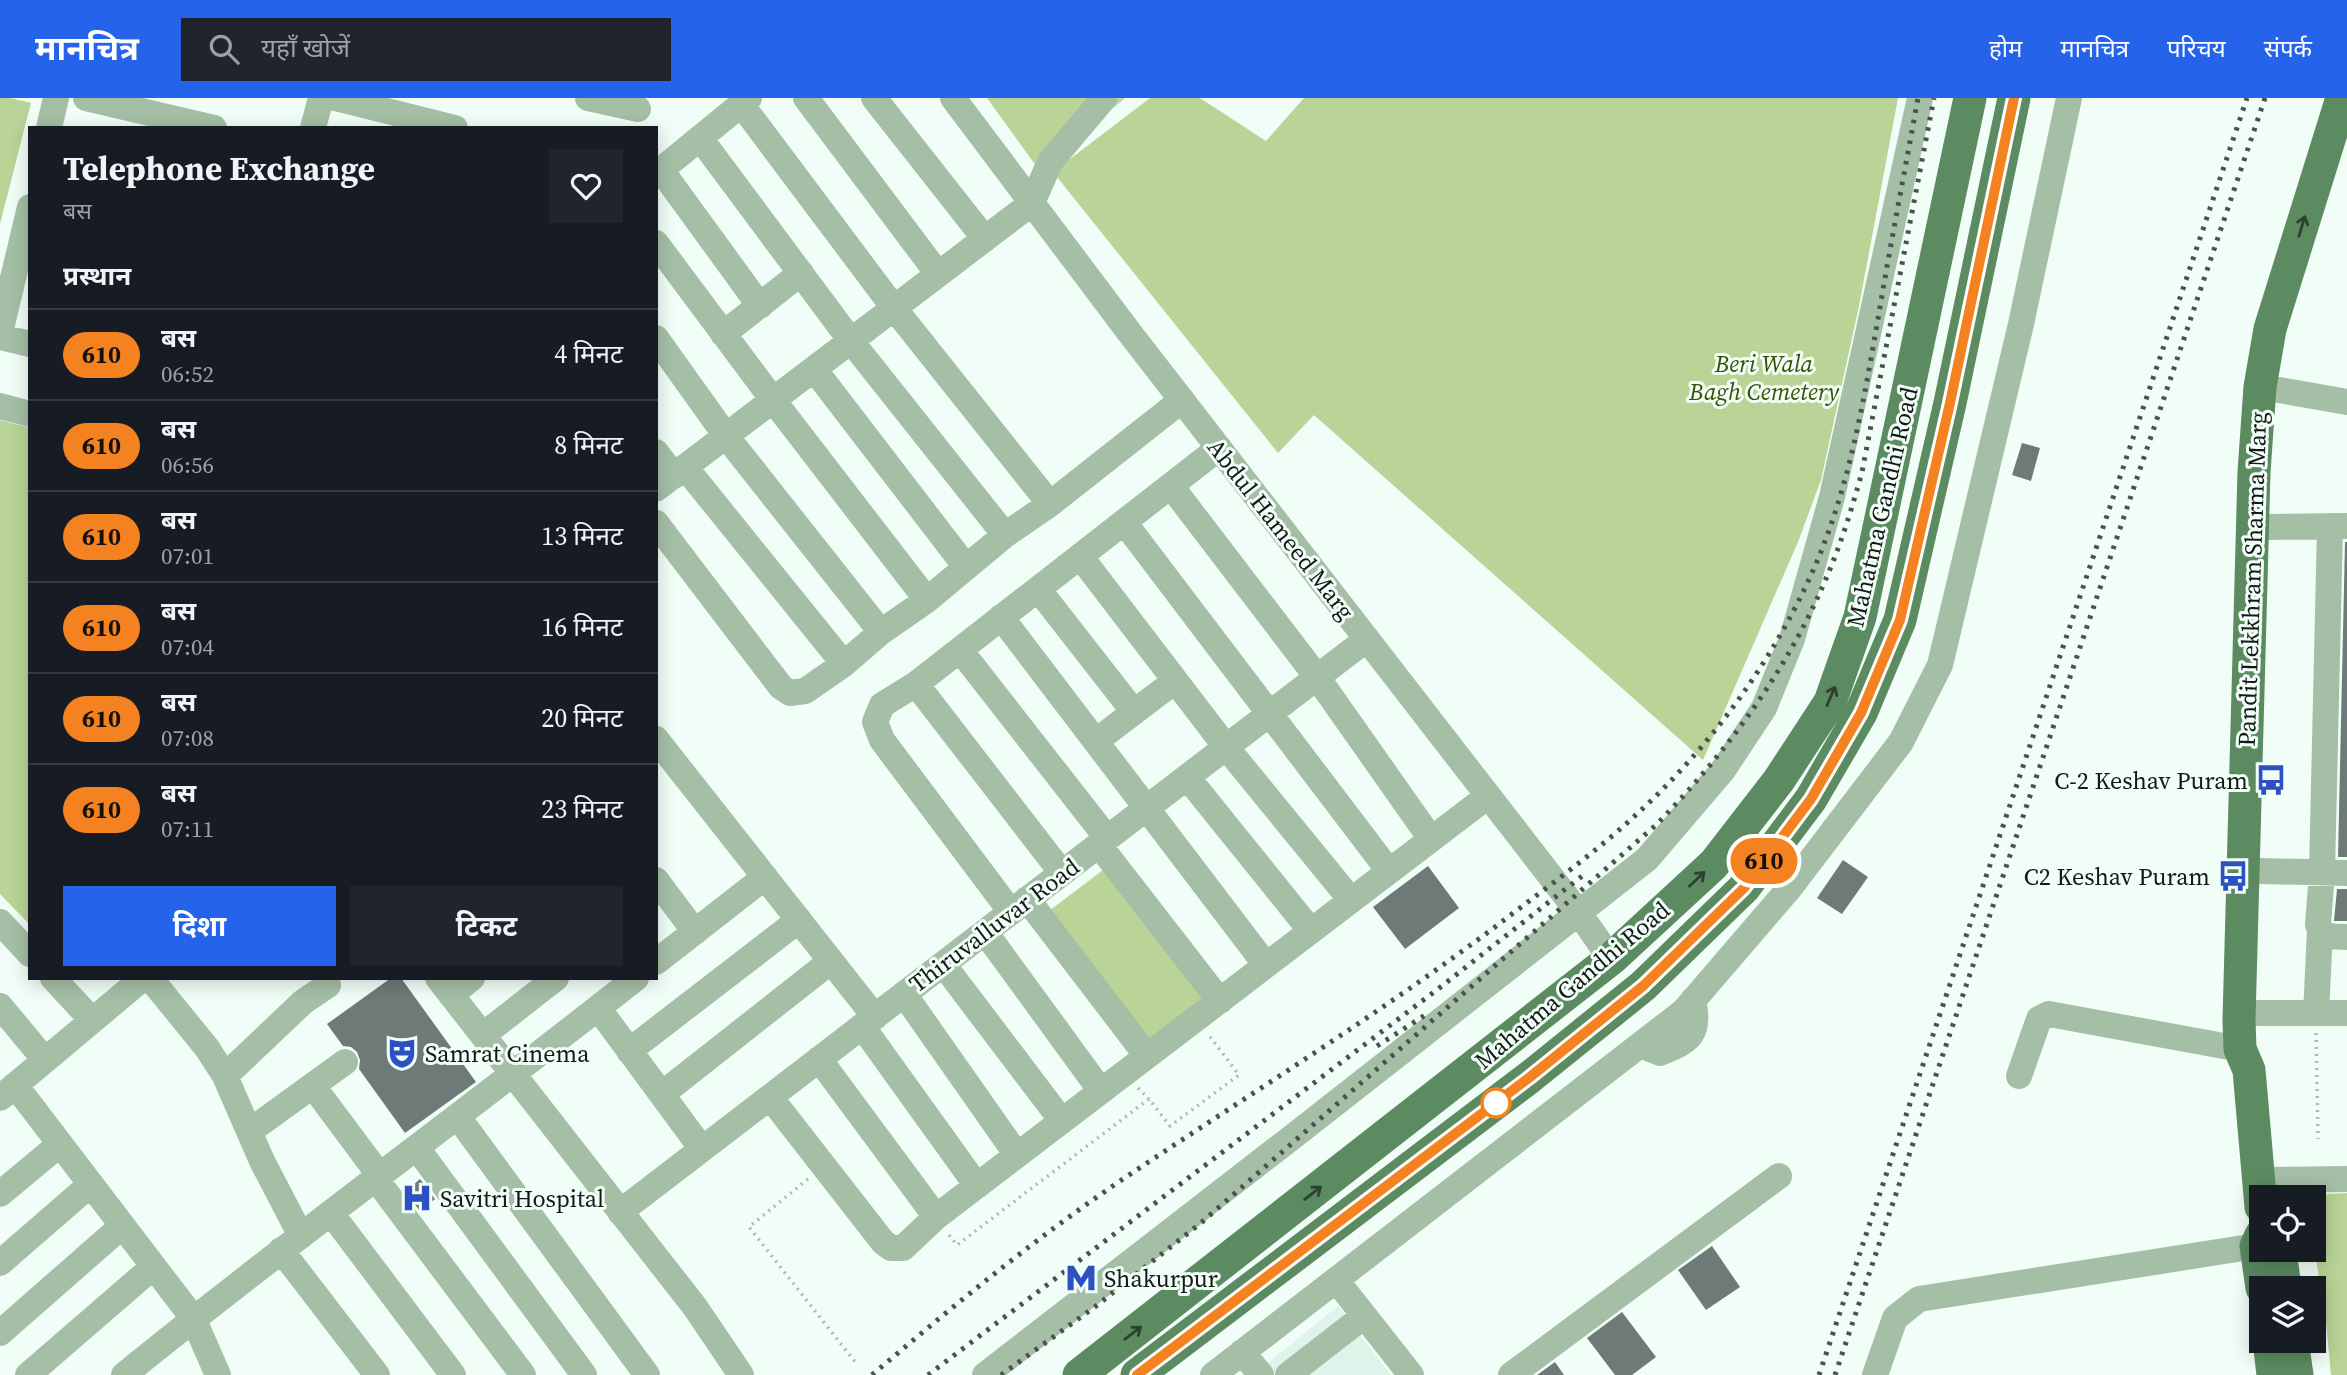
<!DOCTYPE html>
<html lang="hi">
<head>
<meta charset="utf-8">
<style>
  :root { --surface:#171b24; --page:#20242c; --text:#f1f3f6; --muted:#9ea1a6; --line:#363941; --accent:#2563eb }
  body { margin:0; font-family:"Source Serif 4","Noto Sans Devanagari",serif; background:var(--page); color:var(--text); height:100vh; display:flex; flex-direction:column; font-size:26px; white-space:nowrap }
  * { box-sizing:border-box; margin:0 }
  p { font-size:23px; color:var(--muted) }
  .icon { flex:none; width:38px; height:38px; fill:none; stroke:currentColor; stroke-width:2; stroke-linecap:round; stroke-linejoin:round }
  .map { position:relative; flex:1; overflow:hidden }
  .side { position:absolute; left:28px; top:28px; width:630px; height:854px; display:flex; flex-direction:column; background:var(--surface); border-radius:0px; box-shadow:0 4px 18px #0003 }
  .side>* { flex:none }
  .badge { padding:0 14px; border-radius:23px; font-size:24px; line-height:46px }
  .buttons { position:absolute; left:2249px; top:1087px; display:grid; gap:14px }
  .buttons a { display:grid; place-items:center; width:77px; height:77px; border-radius:0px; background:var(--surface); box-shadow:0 4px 18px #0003; font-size:35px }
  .map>.badge { position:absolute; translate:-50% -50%; box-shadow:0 0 0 4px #fff }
  h2 { padding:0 35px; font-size:26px; line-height:63px }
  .round { display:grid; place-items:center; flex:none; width:74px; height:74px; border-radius:0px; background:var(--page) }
  .summary { display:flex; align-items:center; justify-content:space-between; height:119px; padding:0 35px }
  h1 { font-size:33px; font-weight:700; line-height:52px }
  .action { display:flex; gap:14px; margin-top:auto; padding:14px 35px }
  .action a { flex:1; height:80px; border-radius:0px; background:var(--accent); color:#fff; font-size:28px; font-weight:700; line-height:80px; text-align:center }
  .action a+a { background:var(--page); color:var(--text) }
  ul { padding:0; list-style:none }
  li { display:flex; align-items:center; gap:21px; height:91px; padding:0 35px; border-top:2px solid var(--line) }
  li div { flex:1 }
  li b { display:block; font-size:26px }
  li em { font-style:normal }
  li .badge { min-width:77px; font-weight:700; text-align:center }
  header { display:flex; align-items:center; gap:42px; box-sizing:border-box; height:98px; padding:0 35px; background:var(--accent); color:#fff }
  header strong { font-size:33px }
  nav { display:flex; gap:38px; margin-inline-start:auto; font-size:24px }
  .search { width:490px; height:63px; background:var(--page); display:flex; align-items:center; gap:18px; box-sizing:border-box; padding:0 24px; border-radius:0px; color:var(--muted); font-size:26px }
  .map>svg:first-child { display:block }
  .built { fill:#def3e9 }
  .green { fill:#b9d496 }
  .building { fill:#6d7a78 }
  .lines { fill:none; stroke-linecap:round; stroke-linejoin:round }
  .path { stroke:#aeb8b4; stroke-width:3.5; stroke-dasharray:2 5; stroke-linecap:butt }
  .minor { stroke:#a5bfa7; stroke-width:26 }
  .major { stroke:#5c8b61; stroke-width:33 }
  .rail { stroke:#4a514e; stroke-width:5; stroke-dasharray:3.5 7; stroke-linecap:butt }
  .oneway { stroke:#2d4131 }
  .line-casing { stroke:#fff; stroke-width:16 }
  .line { stroke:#f58220; stroke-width:10 }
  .stop-dot { fill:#fff; stroke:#f58220; stroke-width:3.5 }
  .labels { text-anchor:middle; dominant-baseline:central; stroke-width:6; stroke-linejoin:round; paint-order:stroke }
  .park-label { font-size:24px; font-style:italic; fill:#385003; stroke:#f1fef8 }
  .street-label { font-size:24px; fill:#141917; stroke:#f1fef8 }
  .poi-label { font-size:24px; fill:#141917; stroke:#f1fef8; text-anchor:start }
</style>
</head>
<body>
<header>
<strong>मानचित्र</strong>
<div class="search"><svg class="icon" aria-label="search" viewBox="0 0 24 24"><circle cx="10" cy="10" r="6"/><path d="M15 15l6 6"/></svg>यहाँ खोजें</div>
<nav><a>होम</a><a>मानचित्र</a><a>परिचय</a><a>संपर्क</a></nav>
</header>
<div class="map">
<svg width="2347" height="1277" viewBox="0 0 2347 1277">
  <rect width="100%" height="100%" fill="#f1fef8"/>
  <path class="built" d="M1338,1208L1391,1277H1253Z"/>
  <path class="green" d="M0,0H11L31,5L0,126Z
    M987,0H1125L1039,72Z
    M1150,0H1200L1266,43L1304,0H1898L1859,208L1821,382L1798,444L1703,662L1314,317L1278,355L1053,74Z
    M0,322L30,330V827L0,796Z
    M1107,769L1208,900L1146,947L1045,816Z
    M2347,1095V1277H2331L2326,1224L2314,1148V1099H2305V1097Z"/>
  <path class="building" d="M2022,345L2040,350L2031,383L2012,377Z
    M2345,444H2347V759H2338Z
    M1843,762L1868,779L1842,816L1817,800Z
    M1428,768L1459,810L1405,851L1373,809Z
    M2337,791H2347V823H2334Z
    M391,880H401L476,984L405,1035L359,971L360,962L357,954L351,949L343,948L327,926Z
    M420,1081L435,1101L420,1113L405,1094Z
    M1712,1148L1740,1189L1706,1212L1678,1172Z
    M1622,1214L1656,1259L1632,1277H1615L1587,1240Z
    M1555,1264L1564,1277H1537Z"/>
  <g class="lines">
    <path class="path" d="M2316,935L2318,1041
      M1138,990L1149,1001
      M808,1081L749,1129L856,1265
      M949,1137L957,1147L1149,1001L1170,1028L1239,977L1208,936"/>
    <path class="minor" d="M86,0L214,30
      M335,0L455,30
      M588,0L638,11
      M806,0L938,176
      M874,0L985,141
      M953,0L1129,234L1579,815L1611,861
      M741,6L894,210L1050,406
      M49,30L56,0
      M313,30L321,0
      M700,40L851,243L1005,437
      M661,72L760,208
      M656,76L749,0
      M656,145L773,302L927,502
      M0,235L30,109
      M723,236L801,175
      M0,239L30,246
      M656,240L726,338L881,534
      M814,271L966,469
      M2279,292L2347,304
      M0,308L30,316
      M656,354L674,378
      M685,369L844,566
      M1171,388L1317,579L1431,741
      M656,391L1032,105L1050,64L1104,0
      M1124,424L1389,773
      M656,425L781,589L790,595L805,593L844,566L881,534L927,502L1005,437L1050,406L1182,302
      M2330,428L2322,774L2318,827C2322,841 2335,838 2347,839
      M2266,429L2347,428
      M1080,458L1226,649L1351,802
      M1038,491L1134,614
      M1001,519L1266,867
      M960,552L1107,740
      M916,586L1062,775
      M656,641L875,919
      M1096,643L1175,583
      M1187,679L1311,833
      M1099,747L1220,903
      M2260,773L2347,775
      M656,782L695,834
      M1027,801L1147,958
      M1011,814L882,642L875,624L882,607L916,586L1219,350
      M0,824L30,856
      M985,834L1101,993
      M656,864L765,779
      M943,866L1062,1023
      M53,880L92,922
      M150,880L207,950L225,978L262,1063L301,1138
      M438,880L695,1209L741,1277
      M904,896L1017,1057
      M451,897L472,880
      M0,908L45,962
      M598,910L702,1051
      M2257,915H2347
      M2316,915L2320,833
      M862,928L977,1088
      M483,937L556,880
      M1640,947L1660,955C1690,943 1701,936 1693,902
      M629,953L799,822
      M819,961L936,1119
      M225,978L303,904L328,887
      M2019,978L2039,921L2049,916L2240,951
      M15,987L193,1220L218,1277
      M313,988L380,1078
      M662,996L831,863
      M770,999L883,1144L891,1150H903L936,1119L1488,698
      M0,1000L143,880
      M458,1019L647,1277
      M250,1033L345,964
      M417,1050L584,1277
      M376,1081L523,1277
      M2259,1082L2347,1081
      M0,1096L60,1046
      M620,1114L1367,541
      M331,1115L453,1277
      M281,1152L377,1277
      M0,1165L91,1086
      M1336,1182L1411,1277
      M0,1235L122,1128
      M1242,1254L1261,1277
      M28,1277L153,1169
      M124,1277C291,1141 467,1014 636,880
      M985,1277L1295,1037L1647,761L1723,672L1764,610L1792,541L1832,399L1920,0
      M1213,1277L1684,913L1788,792L1901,644L1940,567L2021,226L2069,0
      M1288,1277L1364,1218
      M1511,1277L1779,1078
      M1875,1277L1895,1220L1919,1201L2256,1148"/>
    <path class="major" d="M2261,1109L2249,972L2240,951L2239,922L2254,374L2260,289L2270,231L2342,0
      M2261,1137L2256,1148L2262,1190
      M2280,1152L2285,1190
      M2269,1242L2273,1277
      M2292,1242L2297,1277
      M1079,1277L1611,861L1714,766L1779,682L1830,604L1860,519L1970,0
      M1137,1277L1530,979L1643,888L1744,790L1811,701L1861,615L1900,522L1950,305L2014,0"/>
    <path class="rail" d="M1377,948L1430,914
      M872,1277C954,1207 1037,1139 1126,1079C1250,996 1376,918 1495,829C1543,792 1594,756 1638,715C1712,647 1775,560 1815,468C1850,387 1864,301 1879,215C1891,143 1905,72 1918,0
      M928,1277L1438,891L1586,775
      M1001,1277L1096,1208L1202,1124L1656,727C1731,650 1795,562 1834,461C1845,433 1854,403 1862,374L1934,0
      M1819,1277L2247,0
      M1835,1277L2265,0"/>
  </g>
  <defs><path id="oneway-shaft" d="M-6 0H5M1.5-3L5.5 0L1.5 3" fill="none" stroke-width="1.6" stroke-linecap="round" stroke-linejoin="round" transform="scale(1.75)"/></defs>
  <g class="oneway">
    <use href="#oneway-shaft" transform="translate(2302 128) rotate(-73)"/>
    <use href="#oneway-shaft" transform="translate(1831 598) rotate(-67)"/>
    <use href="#oneway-shaft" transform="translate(1697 781) rotate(-43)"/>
    <use href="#oneway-shaft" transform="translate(1313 1095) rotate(-38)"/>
    <use href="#oneway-shaft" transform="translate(1133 1235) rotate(-38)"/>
  </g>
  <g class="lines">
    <defs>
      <path id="line" d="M1137,1277L1530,979L1643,888L1744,790L1811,701L1861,615L1900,522L1950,305L2014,0"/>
    </defs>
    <use href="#line" class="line-casing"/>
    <use href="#line" class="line"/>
  </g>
  <defs>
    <symbol id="bus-bare" viewBox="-9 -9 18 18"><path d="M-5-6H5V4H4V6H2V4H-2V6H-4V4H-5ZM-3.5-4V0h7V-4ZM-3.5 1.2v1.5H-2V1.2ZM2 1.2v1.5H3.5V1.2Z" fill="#2d51c1" stroke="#f1fef8" stroke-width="2.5" paint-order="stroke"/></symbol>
    <symbol id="theatre-bare" viewBox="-9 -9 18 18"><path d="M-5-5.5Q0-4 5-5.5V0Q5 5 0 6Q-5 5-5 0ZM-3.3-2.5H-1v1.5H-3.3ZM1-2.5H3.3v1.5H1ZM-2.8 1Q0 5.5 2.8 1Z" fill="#2d51c1" stroke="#f1fef8" stroke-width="2.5" paint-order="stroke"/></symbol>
    <symbol id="hospital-bare" viewBox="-9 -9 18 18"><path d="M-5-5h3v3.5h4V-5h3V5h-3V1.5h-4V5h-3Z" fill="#2d51c1" stroke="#f1fef8" stroke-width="2.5" paint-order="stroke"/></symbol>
    <symbol id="metro-bare" viewBox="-9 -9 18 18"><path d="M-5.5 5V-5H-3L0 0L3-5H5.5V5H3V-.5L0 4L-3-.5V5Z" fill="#2d51c1" stroke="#f1fef8" stroke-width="2.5" paint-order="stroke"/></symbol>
  </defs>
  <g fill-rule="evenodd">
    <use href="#bus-bare" x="2249" y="660" width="44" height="44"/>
    <use href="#bus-bare" x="2211" y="756" width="44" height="44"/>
    <use href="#theatre-bare" x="380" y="933" width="44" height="44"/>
    <use href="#hospital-bare" x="395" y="1078" width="44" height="44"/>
    <use href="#metro-bare" x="1059" y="1158" width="44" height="44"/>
  </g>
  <circle class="stop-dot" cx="1496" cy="1005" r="14"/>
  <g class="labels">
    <g class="park-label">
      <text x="1764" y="265">Beri Wala<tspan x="1764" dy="28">Bagh Cemetery</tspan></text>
    </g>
    <g class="street-label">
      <text transform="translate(1882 409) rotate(-77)">Mahatma Gandhi Road</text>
      <text transform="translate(1281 431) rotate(52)">Abdul Hameed Marg</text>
      <text transform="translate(2252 481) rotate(-88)">Pandit Lekkhram Sharma Marg</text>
      <text transform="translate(994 827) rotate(-37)">Thiruvalluvar Road</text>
      <text transform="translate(1572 887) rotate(-40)">Mahatma Gandhi Road</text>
    </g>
    <g class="poi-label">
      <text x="2248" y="682" text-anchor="end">C-2 Keshav Puram</text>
      <text x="2210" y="778" text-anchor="end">C2 Keshav Puram</text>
      <text x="425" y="955">Samrat Cinema</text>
      <text x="440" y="1100">Savitri Hospital</text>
      <text x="1104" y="1180">Shakurpur</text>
    </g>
  </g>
</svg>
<div class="buttons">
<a><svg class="icon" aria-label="locate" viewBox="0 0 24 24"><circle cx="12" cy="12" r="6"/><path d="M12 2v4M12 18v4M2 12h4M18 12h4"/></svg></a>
<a><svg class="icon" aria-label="layers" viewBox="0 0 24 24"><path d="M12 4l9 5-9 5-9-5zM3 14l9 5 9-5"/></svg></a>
</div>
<b class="badge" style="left:1764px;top:763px;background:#f58220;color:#111">610</b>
<section class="side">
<div class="summary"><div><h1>Telephone Exchange</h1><p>बस</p></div><a class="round"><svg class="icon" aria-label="heart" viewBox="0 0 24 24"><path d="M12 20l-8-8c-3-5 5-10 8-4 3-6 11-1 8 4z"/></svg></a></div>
<h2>प्रस्थान</h2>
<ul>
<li><span class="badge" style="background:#f58220;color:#111">610</span><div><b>बस</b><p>06:52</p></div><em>4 मिनट</em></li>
<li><span class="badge" style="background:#f58220;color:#111">610</span><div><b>बस</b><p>06:56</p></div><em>8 मिनट</em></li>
<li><span class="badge" style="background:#f58220;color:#111">610</span><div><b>बस</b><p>07:01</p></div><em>13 मिनट</em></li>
<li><span class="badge" style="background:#f58220;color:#111">610</span><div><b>बस</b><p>07:04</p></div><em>16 मिनट</em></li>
<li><span class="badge" style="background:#f58220;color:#111">610</span><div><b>बस</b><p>07:08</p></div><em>20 मिनट</em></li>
<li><span class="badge" style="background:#f58220;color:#111">610</span><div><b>बस</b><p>07:11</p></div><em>23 मिनट</em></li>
</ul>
<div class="action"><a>दिशा</a><a>टिकट</a></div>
</section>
</div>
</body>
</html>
